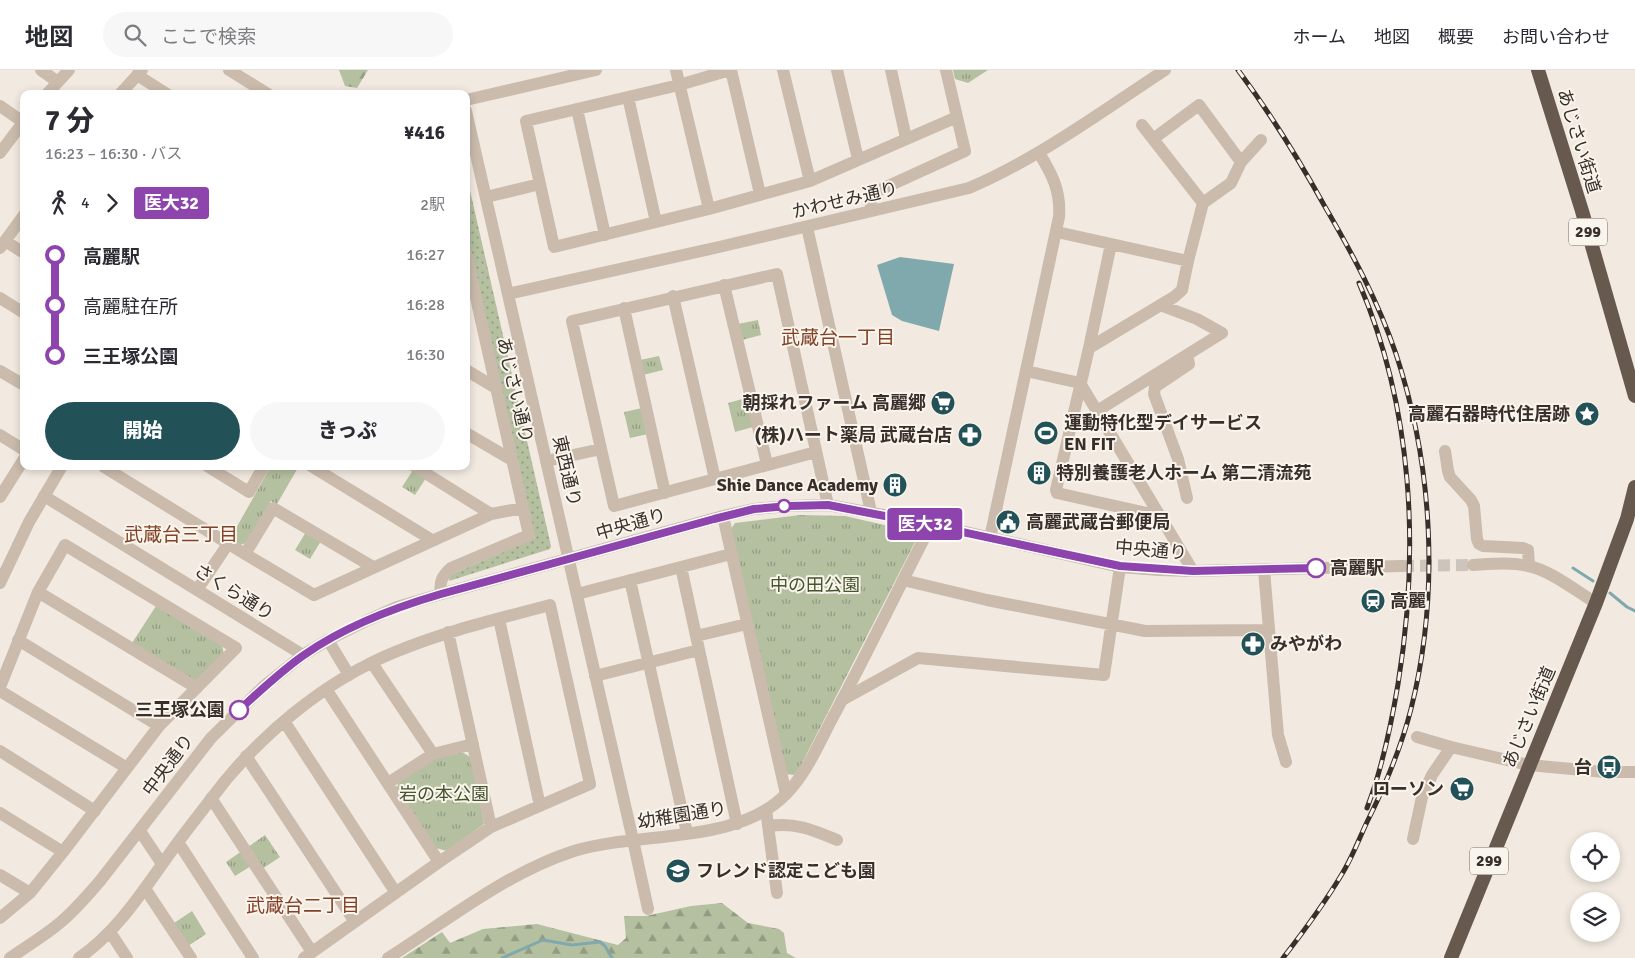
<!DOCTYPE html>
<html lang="ja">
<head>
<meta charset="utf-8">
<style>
  :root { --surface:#fff; --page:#f7f7f7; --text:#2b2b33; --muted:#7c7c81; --line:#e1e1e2; --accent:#225158 }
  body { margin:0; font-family:Signika,"Noto Sans JP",sans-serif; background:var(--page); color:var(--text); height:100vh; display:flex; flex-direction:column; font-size:19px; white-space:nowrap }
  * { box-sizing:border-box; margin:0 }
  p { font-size:16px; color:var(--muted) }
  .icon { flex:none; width:28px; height:28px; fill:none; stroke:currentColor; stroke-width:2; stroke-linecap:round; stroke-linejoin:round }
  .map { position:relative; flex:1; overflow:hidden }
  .side { position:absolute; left:20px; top:20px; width:450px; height:380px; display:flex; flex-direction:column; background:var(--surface); border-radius:10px; box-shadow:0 2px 8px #0003 }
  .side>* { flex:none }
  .badge { padding:0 10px; border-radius:4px; font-size:18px; line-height:32px }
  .buttons { position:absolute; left:1570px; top:762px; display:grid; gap:10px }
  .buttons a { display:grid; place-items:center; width:50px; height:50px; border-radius:50%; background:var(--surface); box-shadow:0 2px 8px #0003; font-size:25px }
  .map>.badge { position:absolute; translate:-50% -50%; box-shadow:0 0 0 2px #fff }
  .legs { display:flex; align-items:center; gap:8px; height:55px; padding:0 25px; font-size:16px }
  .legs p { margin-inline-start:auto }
  .overview { display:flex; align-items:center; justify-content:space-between; height:85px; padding:0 25px }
  h1 { font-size:28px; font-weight:800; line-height:38px }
  .primary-button { display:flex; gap:10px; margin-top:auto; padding:10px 25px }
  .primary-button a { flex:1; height:58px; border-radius:30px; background:var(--accent); color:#fff; font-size:20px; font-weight:800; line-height:58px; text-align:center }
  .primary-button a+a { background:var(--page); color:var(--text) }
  ul { padding:0 25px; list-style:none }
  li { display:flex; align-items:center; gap:18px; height:50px; font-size:19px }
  li i { display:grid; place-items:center; width:8px; height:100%; margin:0 6px; background:currentColor }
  li i::after { content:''; width:12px; height:12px; margin:-6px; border:4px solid; border-radius:50%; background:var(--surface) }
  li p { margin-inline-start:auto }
  li:first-child i { background:linear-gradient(#0000 50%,currentColor 0) }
  li:last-child i { background:linear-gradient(currentColor 50%,#0000 0) }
  header { display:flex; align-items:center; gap:30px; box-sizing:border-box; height:70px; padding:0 25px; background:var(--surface); border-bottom:1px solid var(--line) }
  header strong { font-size:24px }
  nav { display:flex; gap:28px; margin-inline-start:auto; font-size:18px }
  .search { width:350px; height:45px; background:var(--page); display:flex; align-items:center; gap:12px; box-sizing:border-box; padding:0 18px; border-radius:28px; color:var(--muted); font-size:19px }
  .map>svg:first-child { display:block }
  .grass { fill:url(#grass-dots) }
  .forest { fill:url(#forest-firs) }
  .park { fill:url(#park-tufts) }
  .water { fill:#80a9ae }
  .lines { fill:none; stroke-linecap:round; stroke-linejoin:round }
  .stream { stroke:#80a9ae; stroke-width:3 }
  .tertiary-tunnel { stroke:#cdc5bc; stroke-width:12; stroke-dasharray:12 6; stroke-linecap:butt }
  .minor { stroke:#cabbac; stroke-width:12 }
  .tertiary { stroke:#cabbac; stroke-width:12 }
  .trunk { stroke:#68594f; stroke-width:14 }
  .rail-casing { stroke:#382f2a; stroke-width:5 }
  .rail { stroke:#f9f4ec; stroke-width:3; stroke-dasharray:9; stroke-linecap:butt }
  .line-1-casing { stroke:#fff; stroke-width:11 }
  .line-1 { stroke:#8e44ad; stroke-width:8 }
  .stop-1-dot { fill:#fff; stroke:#8e44ad; stroke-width:2.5 }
  .labels { text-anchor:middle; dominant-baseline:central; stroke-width:4; stroke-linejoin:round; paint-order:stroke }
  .shield { fill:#f9f4ec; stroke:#726a64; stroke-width:1 }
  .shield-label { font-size:16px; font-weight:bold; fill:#382f2a }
  .street-label { font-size:18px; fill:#382f2a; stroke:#f9f4ec }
  .poi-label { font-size:18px; font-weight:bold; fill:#382f2a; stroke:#f9f4ec; text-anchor:end }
  .stop-label { font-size:18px; font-weight:bold; fill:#382f2a; stroke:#f9f4ec; text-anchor:start }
  .park-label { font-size:18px; fill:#45552f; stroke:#f9f4ec }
  .neighbourhood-label { font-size:19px; fill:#834228; stroke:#f9f4ec }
</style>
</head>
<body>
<header>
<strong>地図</strong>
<div class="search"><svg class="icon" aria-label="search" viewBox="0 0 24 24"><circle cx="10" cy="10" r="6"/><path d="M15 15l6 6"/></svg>ここで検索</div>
<nav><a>ホーム</a><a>地図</a><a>概要</a><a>お問い合わせ</a></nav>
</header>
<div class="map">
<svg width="1635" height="888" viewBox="0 0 1635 888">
  <defs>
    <pattern id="grass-dots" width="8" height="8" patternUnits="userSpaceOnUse" patternTransform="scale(1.25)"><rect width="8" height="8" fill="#b4c0a0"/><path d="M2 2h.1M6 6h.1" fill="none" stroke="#939c83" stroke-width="1.8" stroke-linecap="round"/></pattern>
    <pattern id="forest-firs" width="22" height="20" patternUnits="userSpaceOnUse" patternTransform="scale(1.25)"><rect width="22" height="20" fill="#b4c0a0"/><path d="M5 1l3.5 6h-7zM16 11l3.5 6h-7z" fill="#939c83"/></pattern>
    <pattern id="park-tufts" width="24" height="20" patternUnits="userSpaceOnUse" patternTransform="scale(1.25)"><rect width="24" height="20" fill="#b4c0a0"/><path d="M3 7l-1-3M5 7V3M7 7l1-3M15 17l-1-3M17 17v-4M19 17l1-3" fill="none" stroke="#939c83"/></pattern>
  </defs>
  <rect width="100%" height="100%" fill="#f2eae0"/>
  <path class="grass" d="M466,103L551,476L550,479L449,511L450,505L535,468L466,164Z"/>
  <path class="forest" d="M339,0H368L357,18L345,16Z
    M722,833L748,853L779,859L784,863L787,883L796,888H402L442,862L450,873L483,859L537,854L618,875L626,868L624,846H646L691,836Z"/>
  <path class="park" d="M953,0H988L968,13L955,9Z
    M758,250L761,265L742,270L738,254Z
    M659,286L663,300L643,305L640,290Z
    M746,328L753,357L735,362L728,333Z
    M642,338L648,364L630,368L624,342Z
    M271,396H299L277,434L271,431L246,473L240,475L230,469Z
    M413,400L426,408L415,425L402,417Z
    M800,445L845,446L915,462L918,466L801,695L794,705L786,704L731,459L735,453Z
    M306,462L321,471L310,489L295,480Z
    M156,536L222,576L224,583L199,609L193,611L132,573Z
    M460,681L472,688L484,754L447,781L436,778L397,718L399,710L432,689Z
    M265,765L280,787L262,799L248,777Z
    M242,781L251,796L235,806L226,792Z
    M192,841L206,864L188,876L174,853Z"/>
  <path class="water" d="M900,187L954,194L939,261L902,251L892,245L877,195Z"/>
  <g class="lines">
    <path class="stream" d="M1573,498L1593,511
      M1610,523L1627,537L1635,541
      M502,888L543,870L572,875L600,872L605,876L612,888"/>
    <path class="tertiary-tunnel" d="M1402,496L1473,495"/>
    <path class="minor" d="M41,0L58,12
      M229,0L268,24
      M676,0L709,139
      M730,0L679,15L526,51L554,177L709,139L810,111L957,47L946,0
      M731,0L760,124
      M783,0L810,111
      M837,0L858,89
      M891,0L906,68
      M137,5L167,24
      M47,24L69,0
      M120,24L142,0
      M628,27L656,152
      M0,36L23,52
      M577,39L605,165
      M1142,55L1203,133
      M1153,69L1199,35L1241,92
      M0,83L24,51
      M486,127L540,114
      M873,140L870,132L873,123L965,81L957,47
      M1057,162L1188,191
      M5,171L24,183
      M1111,174L1089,278L1056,420L1057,423L1160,446
      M0,178L24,145
      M724,215L767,394
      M673,226L715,409
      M0,228L24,243
      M1160,235L1197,249L1222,263
      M624,238L665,423
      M1089,278L1174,227L1182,220L1188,191L1203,133L1231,113L1241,92L1261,70
      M1187,285L1189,294L1155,317L1154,324L1178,389L1187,428
      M466,300L496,318
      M0,301L24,315
      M1026,301L1080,313L1193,501
      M1097,341L1222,263
      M466,363L512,390
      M0,365L24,380
      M1445,381L1448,401L1450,407L1471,430L1474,436L1477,469L1479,474L1483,476L1523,478L1528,480L1529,496
      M816,382L614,436L572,251L777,204L828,435
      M546,391L601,379
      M105,396L104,397L245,484L314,525L491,444L523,438
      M207,396L249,422L264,396
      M311,396L432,470
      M414,396L491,444
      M44,426L303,585
      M0,427L24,389
      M723,446L786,724
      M245,484L273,438L373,497
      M681,497L737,754
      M1264,500L1278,665L1286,692
      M630,510L687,763
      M903,510L987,530L1145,561L1269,560
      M197,520L228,474
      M38,522L197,618
      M441,524C439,512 442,506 451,498L529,465L466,183
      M577,524L731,484
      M499,549L540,736
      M448,562L491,757
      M696,566L747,554
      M18,570L159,656
      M328,570L349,605
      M372,593L433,684
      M595,606L699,580
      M0,617L38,522L65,475L236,578L159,656L63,782L30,823L0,848
      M326,619L439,792
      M0,621L127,698
      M842,630L918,588L1104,605L1120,497
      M284,651L396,823
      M1417,667L1451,677L1529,695
      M0,681L95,741
      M246,686L355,852
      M388,713L433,684L473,674
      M211,728L312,882
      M766,740L777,823
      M0,743L63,782
      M769,756C795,752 813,760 837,770
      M140,761L162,794
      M1413,769L1422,727L1432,705L1451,677
      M633,770L648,839
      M178,772L253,888
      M0,805L30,823
      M146,820L191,888
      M110,862L127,888
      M79,888C115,863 138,828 163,793C178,771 195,750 211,729C256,668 324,611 395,582C445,561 498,549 550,535L590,714L491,757L439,792L304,888"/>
    <path class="tertiary" d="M466,30L596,0
      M466,41L633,770
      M807,157L871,442
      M508,224L719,177L969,118C1039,88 1101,42 1165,0
      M990,468L1059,147C1061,121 1052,104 1039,83
      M1473,495C1491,494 1510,492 1528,496C1550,500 1576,521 1596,533
      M0,513L29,452L62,396
      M1529,695L1604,702H1635
      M10,888C27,876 46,865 62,851C76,839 88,825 100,811L211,668L263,617L303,585L328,570L368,550L397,537L441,524L723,446L754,439L789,436L828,435L917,451L1120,497L1159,500L1193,501L1402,496
      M388,888C448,850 506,803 574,781C639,761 737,775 786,724C807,703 819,673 833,647C867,584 898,519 931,455"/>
    <path class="trunk" d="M1538,0L1582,141L1635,326
      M1451,888L1596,533L1627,449L1635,417"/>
    <defs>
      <path id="rail" d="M1238,0C1270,43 1298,88 1324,135C1352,183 1378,231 1396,284C1433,396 1440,524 1411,639C1401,678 1385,716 1367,752C1359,769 1352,788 1342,804C1324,834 1304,861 1283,888
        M1359,213C1413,338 1420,480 1398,614C1391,656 1382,699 1367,738"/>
    </defs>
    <use href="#rail" class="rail-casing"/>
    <use href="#rail" class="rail"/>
  </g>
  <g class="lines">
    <defs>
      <path id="line-1" d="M239,640C260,621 281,601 304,585C345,556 393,538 441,524L714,449L754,439L789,436L828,435L916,452L1120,496L1193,501L1316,498"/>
    </defs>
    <use href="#line-1" class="line-1-casing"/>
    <use href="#line-1" class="line-1"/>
  </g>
  <defs>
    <symbol id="supermarket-disc" viewBox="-11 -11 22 22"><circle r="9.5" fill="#225158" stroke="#f9f4ec"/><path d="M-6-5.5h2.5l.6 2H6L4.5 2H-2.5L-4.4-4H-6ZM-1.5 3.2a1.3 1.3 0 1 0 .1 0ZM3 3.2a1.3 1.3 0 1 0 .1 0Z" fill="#fff"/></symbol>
    <symbol id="sight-disc" viewBox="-11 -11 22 22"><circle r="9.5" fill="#225158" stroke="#f9f4ec"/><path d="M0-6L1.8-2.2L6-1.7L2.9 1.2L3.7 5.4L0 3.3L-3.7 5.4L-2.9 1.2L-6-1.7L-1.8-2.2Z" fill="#fff"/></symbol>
    <symbol id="stadium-disc" viewBox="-11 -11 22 22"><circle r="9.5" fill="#225158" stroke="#f9f4ec"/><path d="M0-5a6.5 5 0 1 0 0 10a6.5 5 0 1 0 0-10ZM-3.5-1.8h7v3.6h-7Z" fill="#fff"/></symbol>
    <symbol id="pharmacy-disc" viewBox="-11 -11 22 22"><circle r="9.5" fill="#225158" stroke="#f9f4ec"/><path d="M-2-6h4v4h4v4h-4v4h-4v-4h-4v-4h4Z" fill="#fff"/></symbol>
    <symbol id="building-disc" viewBox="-11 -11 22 22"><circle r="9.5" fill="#225158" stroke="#f9f4ec"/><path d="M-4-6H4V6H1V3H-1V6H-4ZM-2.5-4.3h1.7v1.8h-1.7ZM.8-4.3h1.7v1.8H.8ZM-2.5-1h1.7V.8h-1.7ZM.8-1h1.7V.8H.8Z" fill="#fff"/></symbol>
    <symbol id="civic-disc" viewBox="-11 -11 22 22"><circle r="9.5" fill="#225158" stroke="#f9f4ec"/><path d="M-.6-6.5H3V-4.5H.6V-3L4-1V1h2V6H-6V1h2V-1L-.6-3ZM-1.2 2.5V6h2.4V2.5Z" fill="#fff"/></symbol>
    <symbol id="station-disc" viewBox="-11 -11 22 22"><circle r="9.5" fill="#225158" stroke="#f9f4ec"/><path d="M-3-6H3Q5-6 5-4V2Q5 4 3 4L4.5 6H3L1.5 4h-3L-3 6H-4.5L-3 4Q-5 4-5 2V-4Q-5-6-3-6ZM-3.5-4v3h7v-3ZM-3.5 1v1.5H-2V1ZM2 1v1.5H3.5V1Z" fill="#fff"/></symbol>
    <symbol id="bus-disc" viewBox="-11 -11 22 22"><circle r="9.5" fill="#225158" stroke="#f9f4ec"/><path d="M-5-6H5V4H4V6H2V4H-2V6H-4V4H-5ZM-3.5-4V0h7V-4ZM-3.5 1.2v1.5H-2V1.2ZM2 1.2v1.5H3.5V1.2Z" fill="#fff"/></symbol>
    <symbol id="school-disc" viewBox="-11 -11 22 22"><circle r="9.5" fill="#225158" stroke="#f9f4ec"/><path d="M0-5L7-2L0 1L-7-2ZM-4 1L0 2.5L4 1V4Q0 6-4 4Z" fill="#fff"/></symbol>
  </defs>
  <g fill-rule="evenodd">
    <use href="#supermarket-disc" x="929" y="319" width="28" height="28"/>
    <use href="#sight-disc" x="1573" y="330" width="28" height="28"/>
    <use href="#stadium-disc" x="1032" y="349" width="28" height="28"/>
    <use href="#pharmacy-disc" x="956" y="351" width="28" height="28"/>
    <use href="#building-disc" x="1025" y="389" width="28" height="28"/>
    <use href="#building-disc" x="881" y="401" width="28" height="28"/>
    <use href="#civic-disc" x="994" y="438" width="28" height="28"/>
    <use href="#station-disc" x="1359" y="517" width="28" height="28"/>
    <use href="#pharmacy-disc" x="1239" y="560" width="28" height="28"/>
    <use href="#bus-disc" x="1595" y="683" width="28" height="28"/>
    <use href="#supermarket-disc" x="1448" y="705" width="28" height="28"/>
    <use href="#school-disc" x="664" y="787" width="28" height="28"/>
  </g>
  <g class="stop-1-dot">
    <circle cx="784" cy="436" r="6"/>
    <circle cx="1316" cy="498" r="9"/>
    <circle cx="239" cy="640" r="9"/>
  </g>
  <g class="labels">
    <g class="shield">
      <rect x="1569" y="148.5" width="38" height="27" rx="4"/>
      <rect x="1470" y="777.5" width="38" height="27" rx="4"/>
    </g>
    <g class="shield-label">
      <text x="1588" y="162">299</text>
      <text x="1489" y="791">299</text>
    </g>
    <g class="street-label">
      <text transform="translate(1579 71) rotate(73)">あじさい街道</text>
      <text transform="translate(845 130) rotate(-13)">かわせみ通り</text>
      <text transform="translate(515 320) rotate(77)">あじさい通り</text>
      <text transform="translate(567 401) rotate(77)">東西通り</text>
      <text transform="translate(631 454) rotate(-16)">中央通り</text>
      <text transform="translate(1151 480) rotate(5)">中央通り</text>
      <text transform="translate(234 522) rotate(32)">さくら通り</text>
      <text transform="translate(1529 647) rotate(-67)">あじさい街道</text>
      <text transform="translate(168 695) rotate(-53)">中央通り</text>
      <text transform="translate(682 745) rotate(-9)">幼稚園通り</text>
    </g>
    <g class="poi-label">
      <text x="926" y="333">朝採れファーム 高麗郷</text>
      <text x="1570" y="344">高麗石器時代住居跡</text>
      <text x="1064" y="353" text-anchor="start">運動特化型デイサービス<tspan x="1064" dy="21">EN FIT</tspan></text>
      <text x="952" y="365">(株)ハート薬局 武蔵台店</text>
      <text x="1056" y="403" text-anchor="start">特別養護老人ホーム 第二清流苑</text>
      <text x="878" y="415">Shie Dance Academy</text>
      <text x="1026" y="452" text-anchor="start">高麗武蔵台郵便局</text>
      <text x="1390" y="531" text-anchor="start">高麗</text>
      <text x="1270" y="574" text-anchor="start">みやがわ</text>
      <text x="1592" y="697">台</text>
      <text x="1444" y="719">ローソン</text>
      <text x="696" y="801" text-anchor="start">フレンド認定こども園</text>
    </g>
    <g class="stop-label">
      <text x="1330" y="498">高麗駅</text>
      <text x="225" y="640" text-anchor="end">三王塚公園</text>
    </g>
    <g class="park-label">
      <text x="815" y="515">中の田公園</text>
      <text x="444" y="724">岩の本公園</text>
    </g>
    <g class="neighbourhood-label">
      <text x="838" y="268">武蔵台一丁目</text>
      <text x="181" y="465">武蔵台三丁目</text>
      <text x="303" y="836">武蔵台二丁目</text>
    </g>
  </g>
</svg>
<div class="buttons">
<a><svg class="icon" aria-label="locate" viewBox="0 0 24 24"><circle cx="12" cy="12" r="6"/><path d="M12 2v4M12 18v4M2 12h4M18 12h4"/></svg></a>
<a><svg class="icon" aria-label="layers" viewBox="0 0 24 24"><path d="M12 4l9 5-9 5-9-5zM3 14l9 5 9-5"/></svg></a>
</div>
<b class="badge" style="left:925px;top:454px;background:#8e44ad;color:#fff">医大32</b>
<section class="side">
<div class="overview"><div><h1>7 分</h1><p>16:23 – 16:30 · バス</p></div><b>¥416</b></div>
<div class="legs"><svg class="icon" aria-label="walk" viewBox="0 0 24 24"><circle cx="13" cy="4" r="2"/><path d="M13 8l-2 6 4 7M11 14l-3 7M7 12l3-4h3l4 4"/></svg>4<svg class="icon" aria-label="forward" viewBox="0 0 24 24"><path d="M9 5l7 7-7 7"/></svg><b class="badge" style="background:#8e44ad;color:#fff">医大32</b><p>2駅</p></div>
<ul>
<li><i style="color:#8e44ad"></i><b>高麗駅</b><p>16:27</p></li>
<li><i style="color:#8e44ad"></i><span>高麗駐在所</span><p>16:28</p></li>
<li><i style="color:#8e44ad"></i><b>三王塚公園</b><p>16:30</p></li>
</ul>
<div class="primary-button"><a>開始</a><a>きっぷ</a></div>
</section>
</div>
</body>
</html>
